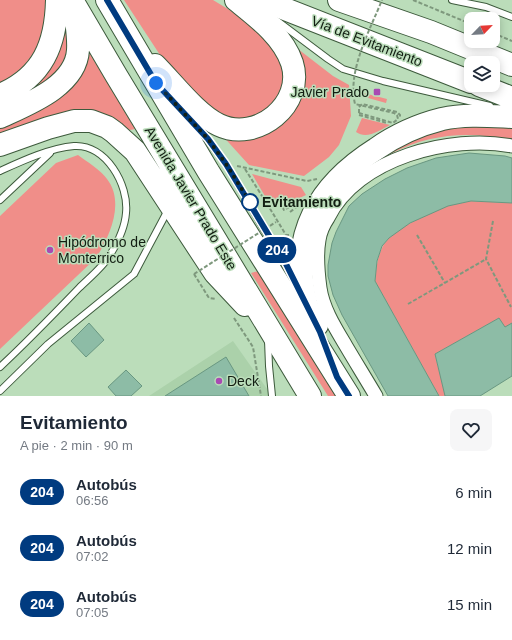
<!DOCTYPE html>
<html lang="es">
<head>
<meta charset="utf-8">
<style>
  :root { --surface:#fff; --page:#f6f6f7; --text:#1f2937; --muted:#747a83 }
  body { margin:0; font-family:Helvetica,sans-serif; background:var(--page); color:var(--text); height:100vh; display:flex; flex-direction:column; font-size:15px; white-space:nowrap }
  * { box-sizing:border-box; margin:0 }
  p { font-size:13px; color:var(--muted) }
  .icon { flex:none; width:22px; height:22px; fill:none; stroke:currentColor; stroke-width:2; stroke-linecap:round; stroke-linejoin:round }
  .map { position:relative; height:396px; overflow:hidden }
  .drawer { display:flex; flex-direction:column; background:var(--surface); flex:1 }
  .drawer>* { flex:none }
  .badge { padding:0 8px; border-radius:13px; font-size:14px; line-height:26px }
  .needle { width:26px; rotate:65deg }
  .controls { position:absolute; left:464px; top:12px; display:grid; gap:8px }
  .controls a { display:grid; place-items:center; width:36px; height:36px; border-radius:8px; background:var(--surface); box-shadow:0 2px 10px #0003; font-size:20px }
  .you { position:absolute; width:20px; height:20px; margin:-10px; border:3px solid #fff; border-radius:50%; background:#1a73e8; box-shadow:0 0 0 6px #1a73e833 }
  .map>.badge { position:absolute; translate:-50% -50%; box-shadow:0 0 0 2px #fff }
  .round { display:grid; place-items:center; flex:none; width:42px; height:42px; border-radius:8px; background:var(--page) }
  .headline { display:flex; align-items:center; justify-content:space-between; height:68px; padding:0 20px }
  h1 { font-size:19px; font-weight:700; line-height:30px }
  ul { padding:0; list-style:none }
  li { display:flex; align-items:center; gap:12px; height:56px; padding:0 20px }
  li div { flex:1 }
  li b { display:block; font-size:15px }
  li em { font-style:normal }
  li .badge { min-width:44px; font-weight:700; text-align:center }
  .map>svg:first-child { display:block }
  .built { fill:#abd1aa }
  .green { fill:#f08e89 }
  .building { fill:#8dbca6; stroke:#699781 }
  .lines { fill:none; stroke-linecap:round; stroke-linejoin:round }
  .service-casing { stroke:#3d5a3c; stroke-width:8 }
  .minor-casing { stroke:#3d5a3c; stroke-width:15 }
  .motorway-casing { stroke:#3d5a3c; stroke-width:24 }
  .path { stroke:#7e987d; stroke-width:2; stroke-dasharray:4 2; stroke-linecap:butt }
  .service { stroke:#fff; stroke-width:6 }
  .minor { stroke:#fff; stroke-width:13 }
  .motorway { stroke:#fff; stroke-width:22 }
  .path-bridge { stroke:#7e987d; stroke-width:2; stroke-dasharray:4 2; stroke-linecap:butt }
  .line-casing { stroke:#fff; stroke-width:9 }
  .line { stroke:#003b80; stroke-width:6 }
  .walk { stroke:#121e12; stroke-width:4; stroke-dasharray:0 7.2 }
  .poi-dot { fill:#a94ab3; stroke:#bbddba; stroke-width:1.5 }
  .stop-dot { fill:#fff; stroke:#003b80; stroke-width:2 }
  .labels { text-anchor:middle; dominant-baseline:central; stroke-width:3; stroke-linejoin:round; paint-order:stroke }
  .street-label { font-size:14px; fill:#121e12; stroke:#bbddba }
  .poi-label { font-size:14px; fill:#121e12; stroke:#bbddba; text-anchor:start }
  .stop-label { font-size:14px; font-weight:bold; fill:#121e12; stroke:#bbddba; text-anchor:start }
</style>
</head>
<body>
<div class="map">
<svg width="512" height="396" viewBox="0 0 512 396">
  <rect width="100%" height="100%" fill="#bbddba"/>
  <path class="built" d="M233,341L272,396H149Z"/>
  <path class="green" d="M0,0H47L46,22L37,49L22,68L0,84Z
    M124,0H213L246,20L273,43L285,65L281,104L236,125L181,87Z
    M63,10L69,22V61L37,91L34,85C59,61 65,45 63,10Z
    M298,49L333,76L349,85L351,116L339,145L329,157L304,176L249,165L220,133L271,127L295,52Z
    M90,54L135,129L130,130L86,109L0,138V123L48,101L81,76L84,63Z
    M360,92L387,99L386,103L361,96Z
    M362,118L390,125C380,130 367,140 356,132Z
    M512,124V140C470,131 431,133 392,153C386,156 380,161 374,164C365,168 355,172 346,176L437,127Z
    M78,155C86,161 102,171 107,179C125,202 110,236 96,258L0,349V216L56,163Z
    M252,174L301,187L306,195L285,205L279,197L269,203Z
    M471,201L512,203V339L499,318L435,354L438,367L456,396H439L375,281C376,270 377,258 382,248C389,231 430,212 447,206C455,204 463,203 471,201Z
    M258,271L339,396H328L251,273Z"/>
  <path class="building" d="M469,153L505,156L512,158V203L471,201L448,206L410,223L389,238L382,246L377,261L375,281L439,396H388L342,315L333,295L328,276V265L332,243L336,232L349,206L362,194L385,179L407,168L436,158Z
    M499,318L505,327L512,323V376L480,396H445L435,354Z
    M89,323L104,340L86,357L71,341Z
    M226,357L249,396H165Z
    M126,370L142,386L131,396H116L108,387Z"/>
  <g class="lines">
    <defs>
      <path id="service" d="M452,0L486,7L512,17
        M272,17L328,59L343,69L383,81L490,106
        M187,116L207,139L226,164L294,280
        M0,171C22,161 50,148 74,146C106,144 129,185 126,213C125,227 118,242 110,255C104,266 89,278 79,288C53,315 27,342 0,367
        M0,200L50,153
        M268,340L269,366L272,396
        M0,391L48,344L134,274L168,210"/>
      <path id="minor" d="M376,396C366,379 356,363 346,346C336,329 323,309 320,288C318,273 316,256 319,240C320,233 324,224 328,218C357,158 451,134 512,146"/>
      <path id="motorway" d="M72,0L116,75L310,396
        M107,0L208,171L349,396
        M262,0L471,82
        M339,0L431,32L512,65
        M155,65C173,83 197,115 219,125C257,143 305,104 292,63C283,36 257,17 236,0
        M479,85L512,98
        M0,95C43,77 56,44 57,0
        M0,117C28,104 76,86 78,50C79,37 76,23 75,10
        M0,145L48,128L74,121H91L107,127L114,132L135,151L215,273L245,305
        M317,325C313,318 308,311 306,303C289,235 319,185 376,149C396,135 418,125 442,119C465,114 489,116 512,117"/>
    </defs>
    <use href="#service" class="service-casing"/>
    <use href="#minor" class="minor-casing"/>
    <use href="#motorway" class="motorway-casing"/>
    <path class="path" d="M413,0L471,24
      M493,33L512,41
      M359,113V107L362,104L397,112L400,115V117
      M359,115L387,123
      M237,166L307,181L317,179
      M245,169L269,207
      M290,212L298,206
      M493,221L486,259L511,307
      M289,235H286L269,207L279,201L284,210L296,203H300
      M417,235L445,283
      M194,274L209,298L216,299
      M408,304L486,259
      M234,318L253,347L261,396"/>
    <use href="#service" class="service"/>
    <use href="#minor" class="minor"/>
    <use href="#motorway" class="motorway"/>
    <path class="path-bridge" d="M359,113L393,123L398,119L397,115L394,113L355,104C347,71 370,30 382,0
      M194,274L276,222"/>
  </g>
  <g class="lines">
    <defs>
      <path id="line" d="M107,0L156,83L208,139L226,164L286,264L320,332L337,377L349,396"/>
    </defs>
    <use href="#line" class="line-casing"/>
    <use href="#line" class="line"/>
    <path class="walk" d="M156,83L208,139L226,164L250,202"/>
  </g>
  <g class="poi-dot">
    <rect x="373" y="88" width="8" height="8" rx="2"/>
    <circle cx="50" cy="250" r="4"/>
    <circle cx="219" cy="381" r="4"/>
  </g>
  <circle class="stop-dot" cx="250" cy="202" r="8"/>
  <g class="labels">
    <g class="street-label">
      <text transform="translate(367 41) rotate(21)">Vía de Evitamiento</text>
      <text transform="translate(191 198) rotate(59)">Avenida Javier Prado Este</text>
    </g>
    <g class="poi-label">
      <text x="369" y="92" text-anchor="end">Javier Prado</text>
      <text x="58" y="242">Hipódromo de<tspan x="58" dy="16">Monterrico</tspan></text>
      <text x="227" y="381">Deck</text>
    </g>
    <g class="stop-label">
      <text x="262" y="202">Evitamiento</text>
    </g>
  </g>
</svg>
<div class="controls">
<a><svg class="needle" viewBox="-14 -14 28 28"><path d="M0-13l5 13h-10z" fill="#e53935"/><path d="M0 13l5-13h-10z" fill="#747a83"/></svg></a>
<a><svg class="icon" aria-label="layers" viewBox="0 0 24 24"><path d="M12 4l9 5-9 5-9-5zM3 14l9 5 9-5"/></svg></a>
</div>
<div class="you" style="left:156px;top:83px"></div>
<b class="badge" style="left:277px;top:250px;background:#003b80;color:#fff">204</b>
</div>
<section class="drawer">
<div class="headline"><div><h1>Evitamiento</h1><p>A pie · 2 min · 90 m</p></div><a class="round"><svg class="icon" aria-label="heart" viewBox="0 0 24 24"><path d="M12 20l-8-8c-3-5 5-10 8-4 3-6 11-1 8 4z"/></svg></a></div>
<ul>
<li><span class="badge" style="background:#003b80;color:#fff">204</span><div><b>Autobús</b><p>06:56</p></div><em>6 min</em></li>
<li><span class="badge" style="background:#003b80;color:#fff">204</span><div><b>Autobús</b><p>07:02</p></div><em>12 min</em></li>
<li><span class="badge" style="background:#003b80;color:#fff">204</span><div><b>Autobús</b><p>07:05</p></div><em>15 min</em></li>
</ul>
</section>
</body>
</html>
